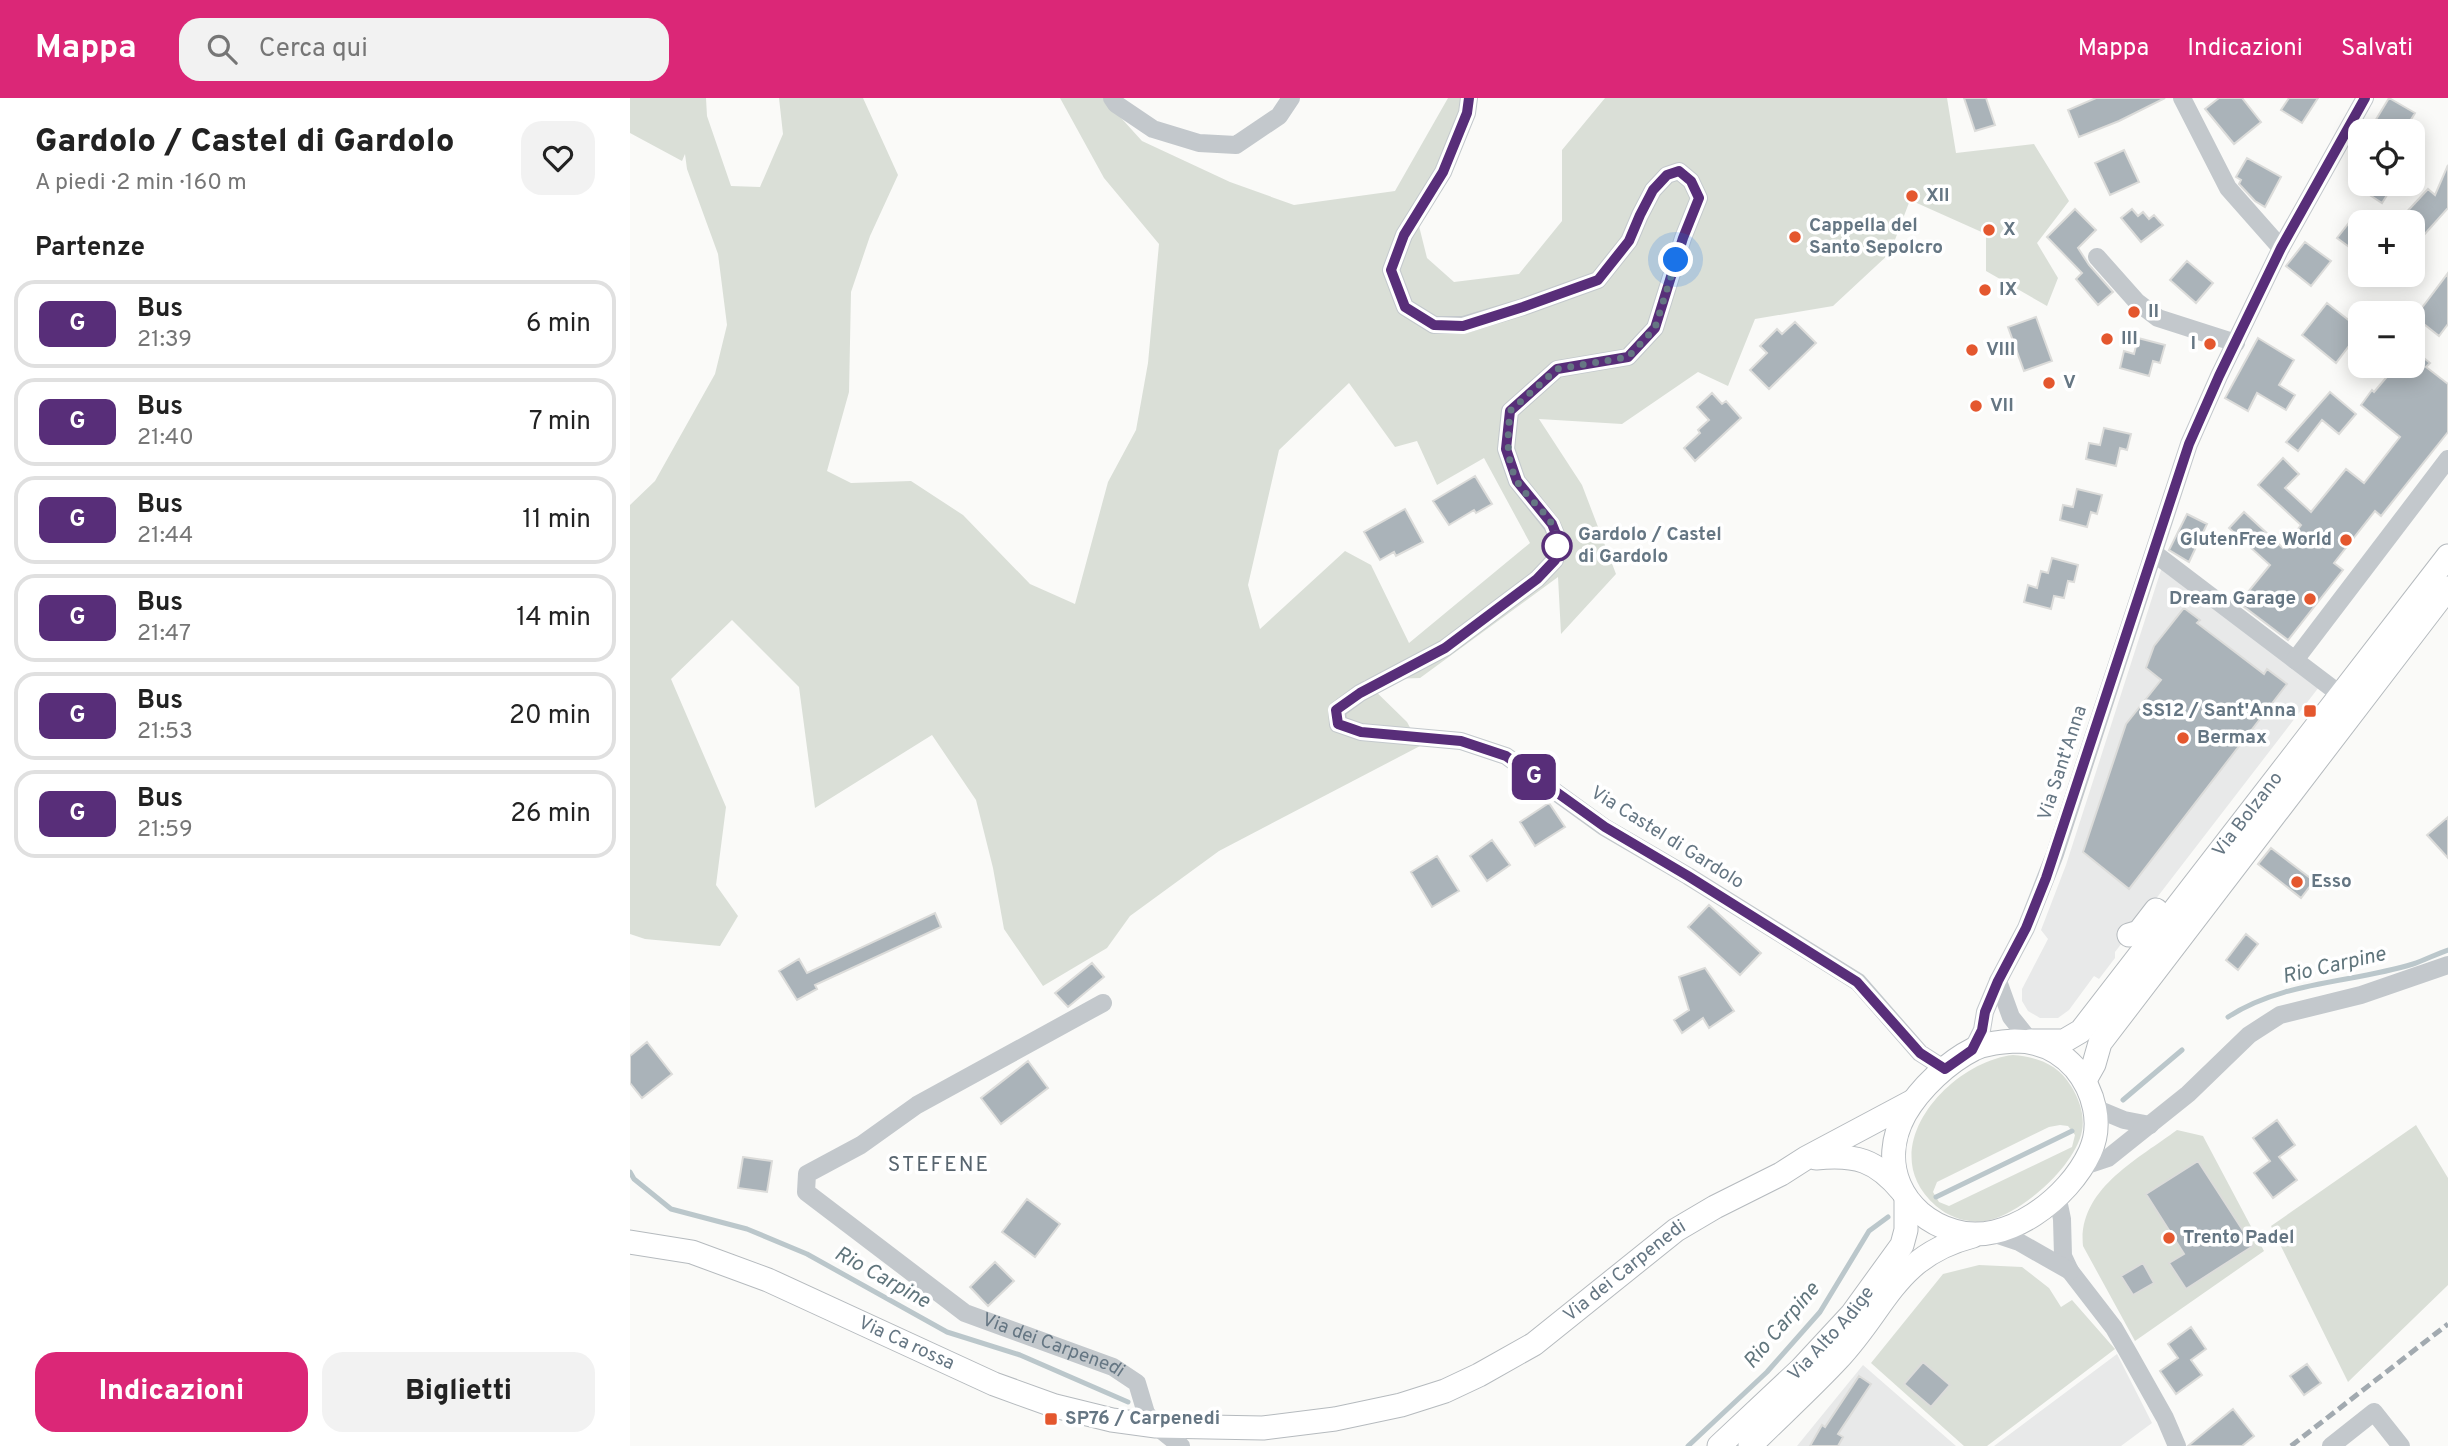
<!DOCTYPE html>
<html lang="it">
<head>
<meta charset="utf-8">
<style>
  :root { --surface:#fff; --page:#f2f2f2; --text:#222; --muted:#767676; --line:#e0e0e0; --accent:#db2777 }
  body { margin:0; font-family:Overpass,sans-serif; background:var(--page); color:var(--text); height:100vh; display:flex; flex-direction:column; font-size:26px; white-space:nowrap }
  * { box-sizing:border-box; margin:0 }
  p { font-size:23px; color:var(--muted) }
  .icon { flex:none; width:38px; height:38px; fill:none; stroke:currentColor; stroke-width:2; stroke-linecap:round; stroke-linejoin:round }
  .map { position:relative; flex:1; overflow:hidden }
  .drawer { display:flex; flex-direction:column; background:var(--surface); width:630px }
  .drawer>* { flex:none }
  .badge { padding:0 14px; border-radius:10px; font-size:24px; line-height:46px }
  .fabs { position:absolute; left:1718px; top:21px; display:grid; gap:14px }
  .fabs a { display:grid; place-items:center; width:77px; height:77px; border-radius:14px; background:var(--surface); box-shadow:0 4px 18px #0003; font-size:35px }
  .you { position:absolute; width:35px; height:35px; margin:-18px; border:5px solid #fff; border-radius:50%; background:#1a73e8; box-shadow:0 0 0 10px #1a73e833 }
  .map>.badge { position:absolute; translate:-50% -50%; box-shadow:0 0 0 4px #fff }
  h2 { padding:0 35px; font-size:26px; line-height:63px }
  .round { display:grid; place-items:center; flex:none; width:74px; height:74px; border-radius:21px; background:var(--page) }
  .headline { display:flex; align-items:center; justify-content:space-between; height:119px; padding:0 35px }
  h1 { font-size:33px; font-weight:800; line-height:52px }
  .action { display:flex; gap:14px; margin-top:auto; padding:14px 35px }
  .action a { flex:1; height:80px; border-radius:21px; background:var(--accent); color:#fff; font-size:28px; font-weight:800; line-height:80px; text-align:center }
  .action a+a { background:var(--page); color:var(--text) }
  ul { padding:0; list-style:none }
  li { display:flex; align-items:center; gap:21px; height:88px; margin:0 14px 10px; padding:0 21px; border:4px solid var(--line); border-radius:21px }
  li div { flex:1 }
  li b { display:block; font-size:26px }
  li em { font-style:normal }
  li .badge { min-width:77px; font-weight:700; text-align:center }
  header { display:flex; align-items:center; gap:42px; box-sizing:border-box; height:98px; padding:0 35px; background:var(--accent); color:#fff }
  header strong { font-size:33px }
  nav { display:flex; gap:38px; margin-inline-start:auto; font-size:24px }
  .search { width:490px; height:63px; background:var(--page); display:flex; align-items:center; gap:18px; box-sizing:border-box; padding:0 24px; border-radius:21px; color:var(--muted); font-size:26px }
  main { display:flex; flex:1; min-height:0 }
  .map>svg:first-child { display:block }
  .built { fill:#e8e9e9 }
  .green { fill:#dadfd7; fill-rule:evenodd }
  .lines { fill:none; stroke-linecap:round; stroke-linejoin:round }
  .stream { stroke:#bbc7cb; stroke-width:5 }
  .building { fill:#aab3b9; stroke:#dcdcda; stroke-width:2 }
  .major-casing { stroke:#b5babe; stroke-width:25 }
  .minor { stroke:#c3c8cc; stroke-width:18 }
  .major { stroke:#fff; stroke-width:23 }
  .rail { stroke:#a2aab0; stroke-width:5; stroke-dasharray:10 5; stroke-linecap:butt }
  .line-casing { stroke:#fff; stroke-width:16 }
  .line { stroke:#582e79; stroke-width:10 }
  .walk { stroke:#657683; stroke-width:7; stroke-dasharray:0 12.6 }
  .poi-dot { fill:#e4572e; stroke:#fff; stroke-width:2.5 }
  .stop-dot { fill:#fff; stroke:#582e79; stroke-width:3.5 }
  .labels { text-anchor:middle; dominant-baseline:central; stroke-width:7; stroke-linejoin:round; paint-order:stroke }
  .poi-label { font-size:19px; font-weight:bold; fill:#657683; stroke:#fff; text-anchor:start }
  .stop-label { font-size:19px; font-weight:bold; fill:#657683; stroke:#fff; text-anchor:start }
  .street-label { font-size:19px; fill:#657683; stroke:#fff }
  .water-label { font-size:21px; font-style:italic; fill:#60757c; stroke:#fff }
  .neighbourhood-label { font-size:21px; letter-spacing:2px; fill:#57646e; stroke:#fff }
</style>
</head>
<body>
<header>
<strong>Mappa</strong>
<div class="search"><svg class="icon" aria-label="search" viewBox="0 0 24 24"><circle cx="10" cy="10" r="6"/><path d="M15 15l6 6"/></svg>Cerca qui</div>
<nav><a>Mappa</a><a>Indicazioni</a><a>Salvati</a></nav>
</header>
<main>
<section class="drawer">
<div class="headline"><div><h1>Gardolo / Castel di Gardolo</h1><p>A piedi · 2 min · 160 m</p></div><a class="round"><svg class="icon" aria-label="heart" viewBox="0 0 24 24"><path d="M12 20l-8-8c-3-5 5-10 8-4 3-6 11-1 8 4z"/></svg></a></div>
<h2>Partenze</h2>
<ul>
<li><span class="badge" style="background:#582e79;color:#fff">G</span><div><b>Bus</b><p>21:39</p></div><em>6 min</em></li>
<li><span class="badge" style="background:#582e79;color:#fff">G</span><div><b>Bus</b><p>21:40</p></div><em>7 min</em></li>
<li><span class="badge" style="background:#582e79;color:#fff">G</span><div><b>Bus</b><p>21:44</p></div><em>11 min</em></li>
<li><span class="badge" style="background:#582e79;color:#fff">G</span><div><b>Bus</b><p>21:47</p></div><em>14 min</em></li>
<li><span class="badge" style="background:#582e79;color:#fff">G</span><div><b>Bus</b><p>21:53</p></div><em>20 min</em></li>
<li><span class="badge" style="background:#582e79;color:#fff">G</span><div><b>Bus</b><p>21:59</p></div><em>26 min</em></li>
</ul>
<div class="action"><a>Indicazioni</a><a>Biglietti</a></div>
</section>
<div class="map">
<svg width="1818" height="1348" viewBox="0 0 1818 1348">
  <rect width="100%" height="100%" fill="#fafaf8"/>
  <path class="built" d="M1532,469L1689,589L1485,854V860L1469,881L1464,878L1439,912L1428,920H1410L1398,913L1392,903V891L1418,841L1411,832L1436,767Z
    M1487,1256L1522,1325L1491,1348H1364Z
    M1233,1267L1326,1348H1167Z"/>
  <path class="green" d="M0,0H76L77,18L101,88L130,89L153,36L149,0H233L268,77L240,138L221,194L219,294L197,373L221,385L281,383L333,417L400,486L445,506L478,384L506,332L518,265L529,146L474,80L430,0H473L512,43L600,84L664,107L765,93L818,0H831L830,12L786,116L797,160L824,184L889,176L932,123V52L975,0H1317L1326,55L1404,46L1439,103L1407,145L1428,180L1417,208L1356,173V136L1280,102L1260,155L1203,208L1125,221L1098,288L1068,274L992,326L909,321L952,387L986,476L931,536L928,479L790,580L734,582L777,624L790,648L589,753L500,818L477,850L413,888L374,831L363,770L346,702L302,637L185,710L169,589L102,522L41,581L96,709L86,787L108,818L90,848L15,841L0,836V407L25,383L85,276L97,227L88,156L57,71L55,56L52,63L0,35ZM719,285L765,349L787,343L807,387L854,360L900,445L779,545L741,467L715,453L630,531L618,487L649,352Z
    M1383,957C1407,959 1428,966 1441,988C1449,1001 1455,1017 1452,1033C1445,1068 1394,1113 1360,1122C1341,1127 1320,1120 1306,1108C1241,1052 1319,964 1383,957ZM1430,1027L1438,1028L1445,1037L1442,1049L1319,1108L1309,1104L1303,1094L1307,1084L1419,1029Z
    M1786,1027L1818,1080V1187L1718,1284L1641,1128Z
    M1547,1032L1573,1038L1634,1153L1505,1243L1453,1148C1447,1092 1508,1061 1547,1032Z
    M1349,1167L1392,1169L1419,1190L1431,1209L1442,1202L1485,1251L1357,1348H1334L1241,1265L1313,1176Z"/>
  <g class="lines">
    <path class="stream" d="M1598,919C1653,883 1722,885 1783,866C1795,862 1806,856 1818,852
      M1493,1002L1552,952
      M0,1074L4,1081L41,1111L117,1131L177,1156L317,1234L390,1257L498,1304
      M1306,1099L1442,1033
      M1058,1348L1137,1274L1190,1214L1239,1133L1258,1119"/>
  </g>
  <path class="building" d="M1334,0H1356L1365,27L1345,33Z
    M1466,0H1535L1489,23L1449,39L1438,12Z
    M1589,0H1612L1631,24L1604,46L1575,11Z
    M1659,0H1688L1672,25L1651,12Z
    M1759,0L1785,15L1774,33H1739Z
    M1494,52L1509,84L1480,97L1465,65Z
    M1617,60L1651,79L1635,109L1625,103L1609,86L1611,82L1606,79Z
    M1818,67V110L1793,138L1783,129V124H1778L1772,119L1798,91L1805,97Z
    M1723,86H1764L1752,105Z
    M1445,111L1466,132L1448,150L1459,167L1483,194L1468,207L1446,181L1452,175L1417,139Z
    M1502,111L1508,118L1513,114L1519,121L1524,117L1533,127L1511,144L1491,120Z
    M1722,121L1731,128V137L1722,151L1707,140Z
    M1675,144L1701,163L1681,188L1656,168Z
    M1557,163L1583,185L1566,205L1540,182Z
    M1818,175V226L1809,238L1785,219Z
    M1697,205L1731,232L1706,265L1672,237Z
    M1406,219L1422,263L1394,273L1378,229Z
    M1165,224L1186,245L1139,291L1120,272L1137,255L1130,248L1147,231L1152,236Z
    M1508,240L1535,247L1530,265L1523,263L1519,278L1490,270L1494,253L1504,256Z
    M1628,240L1664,262L1649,287L1665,297L1656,312L1627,295L1618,313L1595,300Z
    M1783,251L1800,265L1796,269L1818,286V334L1751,418L1745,413L1704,465L1713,472L1658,542L1609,505L1640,467L1599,430L1614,414L1653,450L1671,427L1628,387L1653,360L1669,376L1655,390L1681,414L1716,371L1734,385L1770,339L1731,307L1742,292L1744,294L1766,268H1783Z
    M1700,294L1726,316L1709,336L1692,322L1668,353L1656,344Z
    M1082,295L1092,306L1096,303L1111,320L1065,363L1054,350L1070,335L1068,332L1079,322L1067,309Z
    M1474,330L1501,336L1497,352L1490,350L1486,368L1456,361L1459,345L1470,347Z
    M845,378L862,406L846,415L844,412L819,427L803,403Z
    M1447,391L1472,397L1467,416L1461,414L1457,429L1430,422L1433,407L1443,409Z
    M775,411L793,444L766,458L764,454L750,462L734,434Z
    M1557,416L1577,426L1559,464L1539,452Z
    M1422,460L1448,467L1444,484L1438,483L1434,500L1424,498L1421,511L1394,504L1398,487L1407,490L1411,473L1418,475Z
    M1554,510L1570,522L1567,525L1634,576L1637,571L1657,586L1499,791L1453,754L1496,626L1531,582L1516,570L1524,548Z
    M919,705L935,729L905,748L890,724Z
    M1818,719V760L1797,737Z
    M862,742L880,767L857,783L840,758Z
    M1641,750L1684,783L1671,800L1628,766Z
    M807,758L829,793L802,809L781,774Z
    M1079,807L1131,855L1110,877L1058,829Z
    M305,815L311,829L185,887L187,891L167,902L149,873L169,861L177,875Z
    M1616,836L1628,846L1608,872L1596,862Z
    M462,865L474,879L438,909L425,895Z
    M1075,870L1104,913L1079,930L1073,920L1052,935L1044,922L1059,912L1049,879Z
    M17,944L42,976L12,1000L0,985V958Z
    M398,963L418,990L371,1026L351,1000Z
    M1647,1022L1665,1047L1649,1059L1667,1082L1643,1100L1624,1075L1640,1063L1623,1040Z
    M113,1059L142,1063L137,1094L108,1090Z
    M1568,1063L1623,1148L1556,1191L1539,1165L1554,1156L1516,1096Z
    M397,1101L430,1126L405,1159L372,1134Z
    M365,1164L384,1183L358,1208L340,1189Z
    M1513,1165L1524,1185L1503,1197L1491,1178Z
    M1561,1229L1576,1251L1561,1262L1572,1277L1546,1296L1530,1273L1548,1260L1538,1246Z
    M1293,1264L1320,1287L1301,1309L1274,1286Z
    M1677,1266L1691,1285L1674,1297L1660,1278Z
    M1229,1278L1241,1286L1208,1336L1213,1339L1208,1348H1180L1192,1327L1195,1329Z
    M1603,1311L1624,1338L1612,1348H1558Z"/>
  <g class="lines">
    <defs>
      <g id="major">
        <path d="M1499,837L1509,834L1526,812"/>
        <path d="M1385,943C1409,943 1429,952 1445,970C1464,993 1473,1026 1460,1054C1439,1100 1376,1149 1324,1133C1271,1117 1248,1065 1275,1016C1290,990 1318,964 1344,951C1357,945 1371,944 1385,943Z"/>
        <path id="s2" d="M1400,943H1434L1451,933L1818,458"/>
        <path d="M1455,982L1464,966L1470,945L1818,490"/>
        <path d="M1186,1060C1226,1056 1246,1062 1272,1093"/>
        <path id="s3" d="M0,1144L62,1154L138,1182L364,1286L425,1308L482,1322L526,1328L633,1330L705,1321L771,1307L815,1293L849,1277L904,1246L1046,1132L1085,1109L1151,1076L1176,1060L1283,1003"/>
        <path id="s4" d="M1089,1348L1171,1271L1222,1216L1272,1147L1276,1132V1102"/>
        <path d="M1120,1348C1149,1319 1180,1291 1208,1261C1257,1209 1265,1158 1343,1138"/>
      </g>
    </defs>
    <use href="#major" class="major-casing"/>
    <g class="minor">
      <path d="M482,0L486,6L523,31L569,45L606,47L649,18L661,0"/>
      <path d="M839,0L837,15L813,74L774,137L761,172L775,209L804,227H833L893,209L968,182L999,143L1010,117L1023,92L1037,77L1049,73L1061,83L1069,100L1053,140L1025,230L998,259L927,271L880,313L876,351L887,383L922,427L928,441L925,462L907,481L815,550L730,595L707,612L708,626L731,634L831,643L876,658L974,729L1058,778L1228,884L1290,955L1315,971"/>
      <path d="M1552,0L1598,90L1651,150"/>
      <path d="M1467,159L1507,204L1528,220L1606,245"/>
      <path d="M1524,455L1711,597"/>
      <path d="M1665,562L1818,361"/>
      <path d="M1368,883L1381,919L1400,943"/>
      <path id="s1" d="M473,905L287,1007L231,1047L177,1076L176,1094L335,1215L483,1269L507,1285L516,1315L526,1328L551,1348"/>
      <path d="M1342,952L1352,932L1355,914L1368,883L1396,830L1425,756L1559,346L1589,278L1651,150L1735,0"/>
      <path d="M1465,1010L1494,1022L1520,1027"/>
      <path d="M1451,1069L1478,1060L1558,996L1619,937L1650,917L1731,897L1818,867"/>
      <path d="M1427,1097L1432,1121L1433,1158L1440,1173L1484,1230L1499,1256L1535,1320L1547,1348"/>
      <path d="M1362,1135L1389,1144L1440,1173"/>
      <path d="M1701,1348L1744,1314L1771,1348"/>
    </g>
    <use href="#major" class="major"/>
    <path class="rail" d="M1661,1348L1818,1226"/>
  </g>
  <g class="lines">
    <defs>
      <path id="line" d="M839,0L837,15L813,74L774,137L761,172L775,209L804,227L833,228L893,209L968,182L999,143L1010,117L1023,92L1037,77L1049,73L1061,83L1069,100L1053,140L1025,230L998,259L927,271L880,313L876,351L887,383L922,426L928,441L925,462L907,481L815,550L730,595L706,612L708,626L731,634L831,643L876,658L975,729L1058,778L1227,884L1290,955L1315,971L1342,952L1352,932L1355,914L1368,883L1396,830L1416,780L1559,346L1589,278L1651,150L1735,0"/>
    </defs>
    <use href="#line" class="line-casing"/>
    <use href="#line" class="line"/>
    <path class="walk" d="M927,448C930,421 899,405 887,383C875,360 878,338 880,313L927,271L998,259L1025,230L1046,162"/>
  </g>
  <g class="poi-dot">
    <circle cx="1282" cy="98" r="7"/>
    <circle cx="1359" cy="132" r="7"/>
    <circle cx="1165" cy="139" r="7"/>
    <circle cx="1355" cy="192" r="7"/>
    <circle cx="1504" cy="214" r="7"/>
    <circle cx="1477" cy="241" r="7"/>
    <circle cx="1580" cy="246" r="7"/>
    <circle cx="1342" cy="252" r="7"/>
    <circle cx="1419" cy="285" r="7"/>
    <circle cx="1346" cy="308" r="7"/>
    <circle cx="1716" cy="442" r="7"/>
    <circle cx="1680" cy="501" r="7"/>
    <rect x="1673" y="606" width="14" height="14" rx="3.5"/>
    <circle cx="1553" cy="640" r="7"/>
    <circle cx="1667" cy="784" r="7"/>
    <circle cx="1539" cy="1140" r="7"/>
    <rect x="414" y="1314" width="14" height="14" rx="3.5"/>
  </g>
  <circle class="stop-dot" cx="927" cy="448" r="14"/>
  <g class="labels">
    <g class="poi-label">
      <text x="1296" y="98">XII</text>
      <text x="1179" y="128">Cappella del<tspan x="1179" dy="22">Santo Sepolcro</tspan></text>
      <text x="1373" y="132">X</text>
      <text x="1369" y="192">IX</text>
      <text x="1518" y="214">II</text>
      <text x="1491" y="241">III</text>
      <text x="1566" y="246" text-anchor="end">I</text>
      <text x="1356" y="252">VIII</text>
      <text x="1433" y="285">V</text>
      <text x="1360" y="308">VII</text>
      <text x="1702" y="442" text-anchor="end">GlutenFree World</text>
      <text x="1666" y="501" text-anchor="end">Dream Garage</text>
      <text x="1666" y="613" text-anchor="end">SS12 / Sant'Anna</text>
      <text x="1567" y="640">Bermax</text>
      <text x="1681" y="784">Esso</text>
      <text x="1553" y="1140">Trento Padel</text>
      <text x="435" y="1321">SP76 / Carpenedi</text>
    </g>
    <g class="stop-label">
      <text x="948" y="437">Gardolo / Castel<tspan x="948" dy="22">di Gardolo</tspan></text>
    </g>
    <g class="street-label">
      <text transform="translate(1433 665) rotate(-72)">Via Sant'Anna</text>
      <text stroke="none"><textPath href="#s2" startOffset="327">Via Bolzano</textPath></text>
      <text transform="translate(1037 740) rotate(32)">Via Castel di Gardolo</text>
      <text stroke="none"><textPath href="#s3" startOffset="1071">Via dei Carpenedi</textPath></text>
      <text stroke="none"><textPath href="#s4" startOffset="159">Via Alto Adige</textPath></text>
      <text stroke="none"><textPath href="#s3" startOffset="296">Via Ca rossa</textPath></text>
      <text stroke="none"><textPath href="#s1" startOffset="654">Via dei Carpenedi</textPath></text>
    </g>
    <g class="water-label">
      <text transform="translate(1704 868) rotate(-13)">Rio Carpine</text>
      <text transform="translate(252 1180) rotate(29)">Rio Carpine</text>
      <text transform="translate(1152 1228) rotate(-50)">Rio Carpine</text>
    </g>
    <g class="neighbourhood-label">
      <text x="309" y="1067">STEFENE</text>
    </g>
  </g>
</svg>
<div class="fabs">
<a><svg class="icon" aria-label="locate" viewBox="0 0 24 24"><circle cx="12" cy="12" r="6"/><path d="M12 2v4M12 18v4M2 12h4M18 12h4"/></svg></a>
<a>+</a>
<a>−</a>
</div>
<div class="you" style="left:1046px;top:162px"></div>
<b class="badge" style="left:904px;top:679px;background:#582e79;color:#fff">G</b>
</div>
</main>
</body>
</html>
